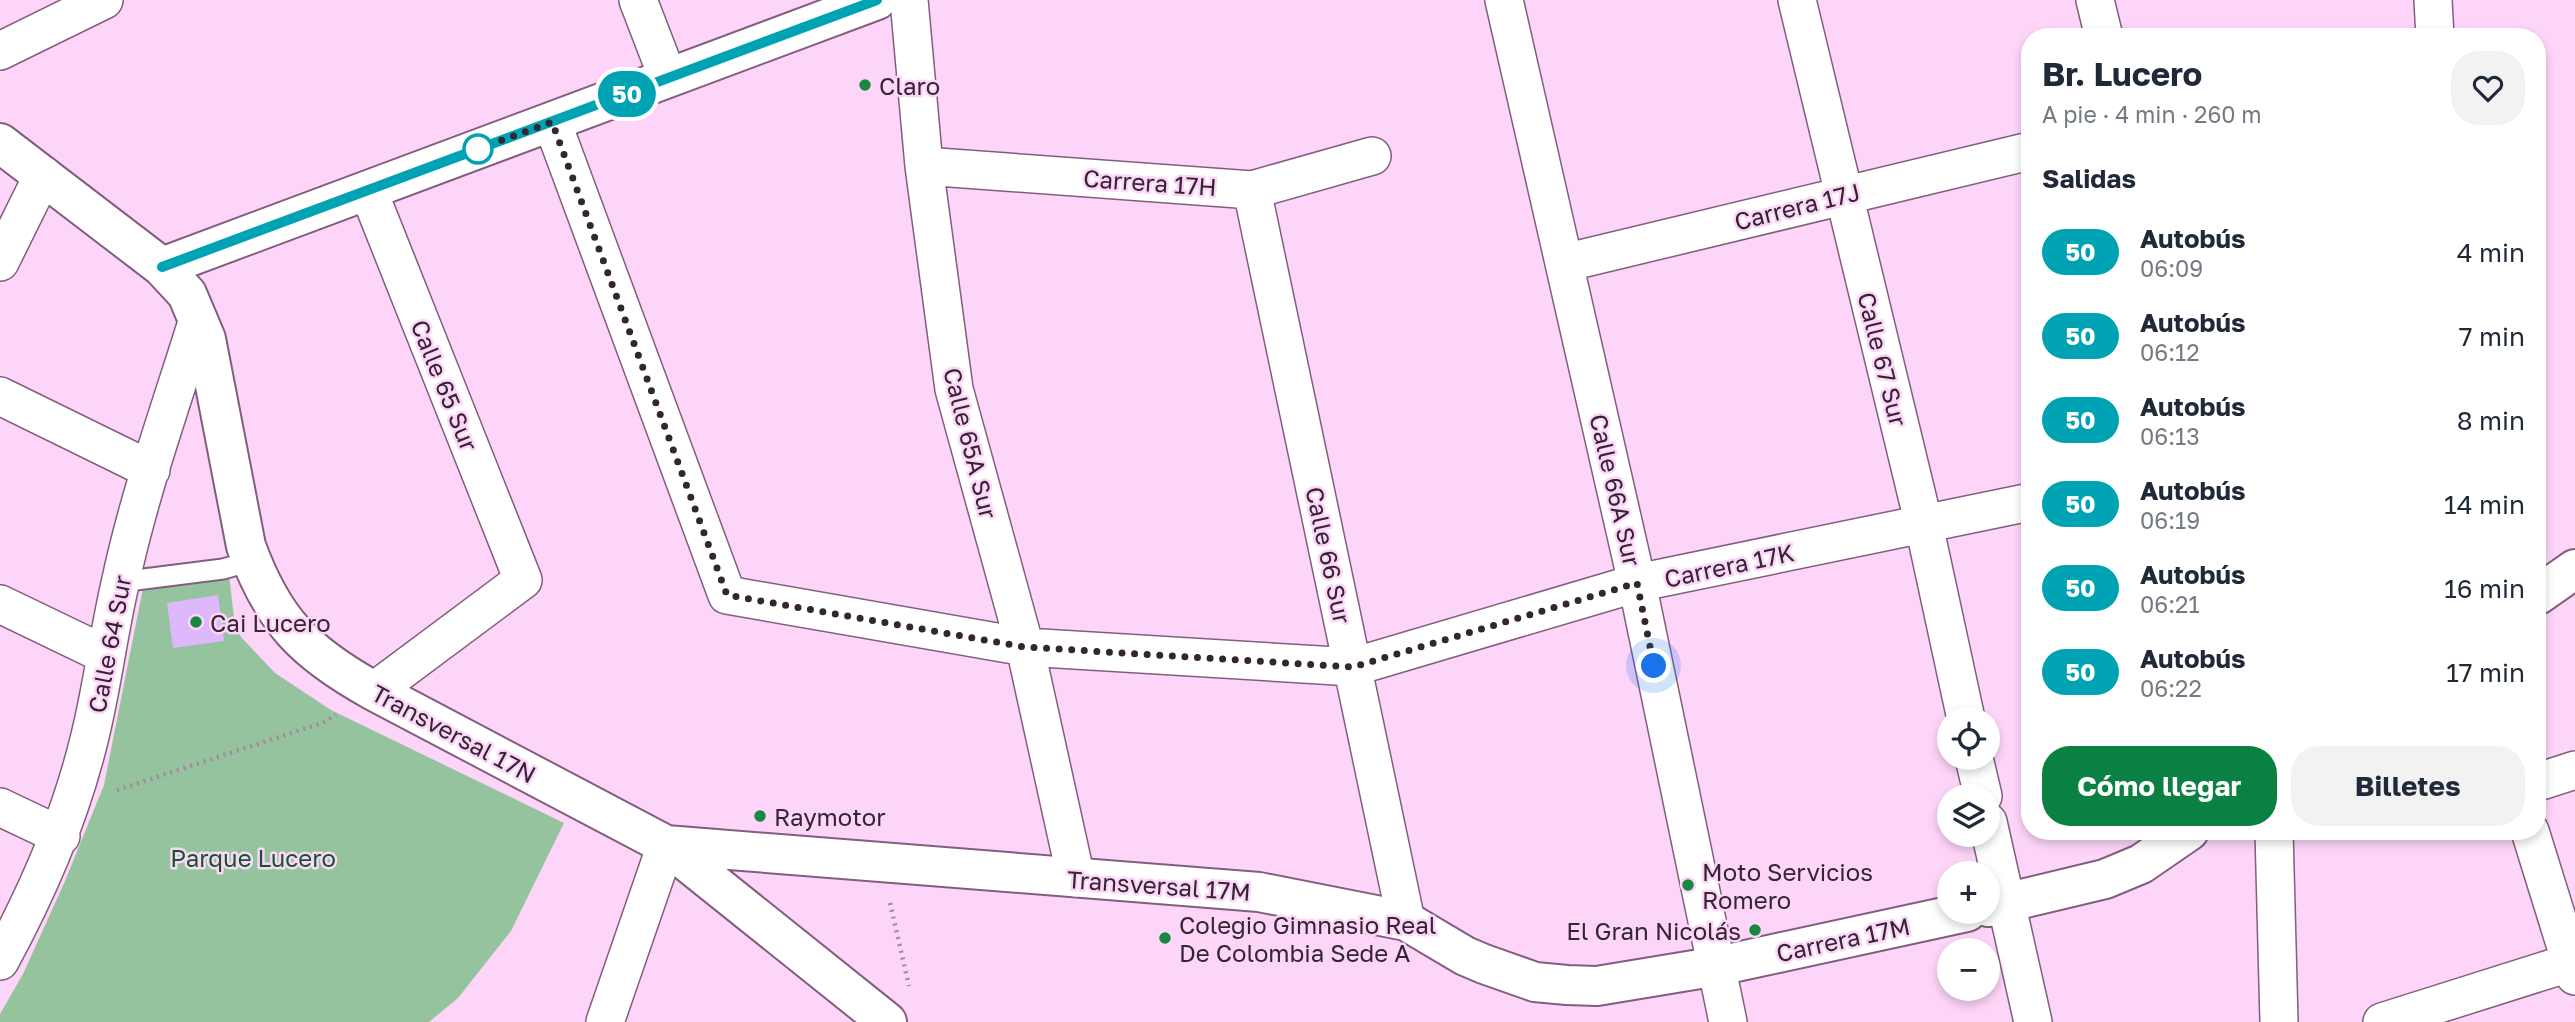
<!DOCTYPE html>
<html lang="es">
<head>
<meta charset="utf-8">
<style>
  :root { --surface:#fff; --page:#f2f2f3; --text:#1f2937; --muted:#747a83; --accent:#0b8043 }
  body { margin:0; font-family:"Golos Text",sans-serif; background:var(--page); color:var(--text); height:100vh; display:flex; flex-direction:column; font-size:26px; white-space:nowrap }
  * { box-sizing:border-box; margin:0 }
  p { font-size:23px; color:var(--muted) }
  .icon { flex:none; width:38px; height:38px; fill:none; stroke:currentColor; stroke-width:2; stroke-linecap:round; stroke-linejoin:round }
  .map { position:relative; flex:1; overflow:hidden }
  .side { position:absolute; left:2021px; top:28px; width:525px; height:812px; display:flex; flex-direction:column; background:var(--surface); border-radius:28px; box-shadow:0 4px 10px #0003 }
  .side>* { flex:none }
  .badge { padding:0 14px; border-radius:23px; font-size:24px; line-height:46px }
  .tools { position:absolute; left:1937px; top:707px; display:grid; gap:14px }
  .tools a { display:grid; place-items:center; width:63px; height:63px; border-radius:50%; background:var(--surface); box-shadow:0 4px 10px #0003; font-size:35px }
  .you { position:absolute; width:35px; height:35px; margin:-18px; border:5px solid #fff; border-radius:50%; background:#1a73e8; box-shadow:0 0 0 10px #1a73e833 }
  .map>.badge { position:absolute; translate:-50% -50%; box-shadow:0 0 0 4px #fff }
  h2 { padding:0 21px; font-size:26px; line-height:63px }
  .round { display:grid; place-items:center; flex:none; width:74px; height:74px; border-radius:28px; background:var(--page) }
  .headline { display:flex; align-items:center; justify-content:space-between; height:119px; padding:0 21px }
  h1 { font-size:33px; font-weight:700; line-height:52px }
  .action { display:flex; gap:14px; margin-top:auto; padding:14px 21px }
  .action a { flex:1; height:80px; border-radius:28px; background:var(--accent); color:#fff; font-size:28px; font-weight:700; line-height:80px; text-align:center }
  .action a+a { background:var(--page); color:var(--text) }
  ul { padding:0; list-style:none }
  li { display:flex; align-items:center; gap:21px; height:84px; padding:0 21px }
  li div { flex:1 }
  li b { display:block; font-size:26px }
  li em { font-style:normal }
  li .badge { min-width:77px; font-weight:700; text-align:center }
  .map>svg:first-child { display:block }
  .green { fill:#95c39d }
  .building { fill:#ddb8fa }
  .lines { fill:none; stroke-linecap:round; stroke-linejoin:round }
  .service-casing { stroke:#825e7e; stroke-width:23 }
  .minor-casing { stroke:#825e7e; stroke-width:40 }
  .tertiary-casing { stroke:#825e7e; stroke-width:42 }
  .path { stroke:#a487a1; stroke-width:4.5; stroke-dasharray:2 5; stroke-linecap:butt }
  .service { stroke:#fff; stroke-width:19 }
  .minor { stroke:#fff; stroke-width:37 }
  .tertiary { stroke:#fff; stroke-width:38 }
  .line-casing { stroke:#fff; stroke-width:16 }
  .line { stroke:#00a3b4; stroke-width:10 }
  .walk { stroke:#342532; stroke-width:7; stroke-dasharray:0 12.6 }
  .poi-dot { fill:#178841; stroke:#fdd5f9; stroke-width:2.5 }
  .stop-dot { fill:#fff; stroke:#00a3b4; stroke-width:3.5 }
  .labels { text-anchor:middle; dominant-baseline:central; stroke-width:5; stroke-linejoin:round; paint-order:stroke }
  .poi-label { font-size:24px; fill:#342532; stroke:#fdd5f9; text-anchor:start }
  .street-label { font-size:24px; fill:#342532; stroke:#fdd5f9 }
  .park-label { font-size:24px; fill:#105829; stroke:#fdd5f9 }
</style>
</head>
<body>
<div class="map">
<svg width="2575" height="1022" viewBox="0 0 2575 1022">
  <rect width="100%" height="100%" fill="#fdd5f9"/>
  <path class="green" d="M228,565L234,618L241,637L275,673L331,710L564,823L511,931L458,998L429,1022H0V1014L23,974L65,881L104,785L145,578Z"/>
  <path class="building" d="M218,595L224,641L173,648L167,603Z"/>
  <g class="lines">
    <defs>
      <path id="service" d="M120,582L223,569L251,561"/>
      <path id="minor" d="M638,0L668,78
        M909,0L924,166L954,389L1025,647L1076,878
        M1504,0L1637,583L1728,1022
        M1797,0L1924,525L1966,719
        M2095,0L2104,37
        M2433,0L2435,37
        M0,51L104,0
        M552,122L727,595L1025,647L1353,667L1637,583L2030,502
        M924,166L1252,190L1372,156
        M368,190L523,580L374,691
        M1252,190L1406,921
        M0,262L43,175
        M1564,263L2030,151
        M0,396L151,470
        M0,604L106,655
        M1974,758L1983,796
        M2538,782L2575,770
        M0,807L61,836
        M1988,822L2033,1022
        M2274,831L2279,1022
        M2530,831L2575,976
        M0,961C38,891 70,818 89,740C102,689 108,636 120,584C139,494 171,406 198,319
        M605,1022L666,845
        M2382,1022L2575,961"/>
      <path id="tertiary" d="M0,143L162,267L187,294L206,339L246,546C273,621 305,653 374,691L666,845L887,1022
        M162,267L877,0
        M2538,595L2575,569
        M666,845L1259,892L1406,921L1465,956L1484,964L1535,982L1567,985L1597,986L1718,966L1967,912
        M1988,907L2105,879L2141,864L2189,831"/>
    </defs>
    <use href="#service" class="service-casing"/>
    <use href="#minor" class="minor-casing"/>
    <use href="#tertiary" class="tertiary-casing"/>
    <path class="path" d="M117,790L322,723L336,715
      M890,903L909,986"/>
    <use href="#service" class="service"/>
    <use href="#minor" class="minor"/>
    <use href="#tertiary" class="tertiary"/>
  </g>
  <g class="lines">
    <defs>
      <path id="line" d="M162,267L877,0"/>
    </defs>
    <use href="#line" class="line-casing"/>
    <use href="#line" class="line"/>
    <path class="walk" d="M478,149L552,122L727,595L1025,647L1353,667L1637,583L1654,666"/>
  </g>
  <g class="poi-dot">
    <circle cx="865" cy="85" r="7"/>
    <circle cx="196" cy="622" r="7"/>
    <circle cx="760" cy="816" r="7"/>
    <circle cx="1688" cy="885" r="7"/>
    <circle cx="1755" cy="930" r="7"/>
    <circle cx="1165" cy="938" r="7"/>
  </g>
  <circle class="stop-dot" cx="478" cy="149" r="14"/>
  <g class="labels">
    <g class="poi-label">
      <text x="879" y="85">Claro</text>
      <text x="210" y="622">Cai Lucero</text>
      <text x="774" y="816">Raymotor</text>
      <text x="1702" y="871">Moto Servicios<tspan x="1702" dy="28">Romero</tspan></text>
      <text x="1179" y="924">Colegio Gimnasio Real<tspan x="1179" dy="28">De Colombia Sede A</tspan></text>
      <text x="1741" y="930" text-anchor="end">El Gran Nicolás</text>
    </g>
    <g class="street-label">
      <text transform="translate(1150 182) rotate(4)">Carrera 17H</text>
      <text transform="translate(1797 206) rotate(-14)">Carrera 17J</text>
      <text transform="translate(1883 359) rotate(76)">Calle 67 Sur</text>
      <text transform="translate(445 385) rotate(68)">Calle 65 Sur</text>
      <text transform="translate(971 443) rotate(76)">Calle 65A Sur</text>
      <text transform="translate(1616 490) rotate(77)">Calle 66A Sur</text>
      <text transform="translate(1329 555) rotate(78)">Calle 66 Sur</text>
      <text transform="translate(1729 565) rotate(-12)">Carrera 17K</text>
      <text transform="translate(109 644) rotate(-79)">Calle 64 Sur</text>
      <text transform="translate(454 733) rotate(28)">Transversal 17N</text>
      <text transform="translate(1159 885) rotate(4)">Transversal 17M</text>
      <text transform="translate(1843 939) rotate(-12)">Carrera 17M</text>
    </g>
    <g class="park-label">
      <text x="253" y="857">Parque Lucero</text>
    </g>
  </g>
</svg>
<div class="tools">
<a><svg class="icon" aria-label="locate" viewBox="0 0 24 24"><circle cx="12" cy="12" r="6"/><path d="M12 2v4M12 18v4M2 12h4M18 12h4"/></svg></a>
<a><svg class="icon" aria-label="layers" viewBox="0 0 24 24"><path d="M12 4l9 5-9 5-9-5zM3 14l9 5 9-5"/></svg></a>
<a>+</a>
<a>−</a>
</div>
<div class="you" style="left:1654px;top:666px"></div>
<b class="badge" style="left:627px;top:94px;background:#00a3b4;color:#fff">50</b>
<section class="side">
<div class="headline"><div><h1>Br. Lucero</h1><p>A pie · 4 min · 260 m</p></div><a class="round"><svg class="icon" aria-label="heart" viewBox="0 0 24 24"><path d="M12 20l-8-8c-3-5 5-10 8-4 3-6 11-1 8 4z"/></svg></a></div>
<h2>Salidas</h2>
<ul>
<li><span class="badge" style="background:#00a3b4;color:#fff">50</span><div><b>Autobús</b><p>06:09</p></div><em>4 min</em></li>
<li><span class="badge" style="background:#00a3b4;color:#fff">50</span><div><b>Autobús</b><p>06:12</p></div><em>7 min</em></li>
<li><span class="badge" style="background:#00a3b4;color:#fff">50</span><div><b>Autobús</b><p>06:13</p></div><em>8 min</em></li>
<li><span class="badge" style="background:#00a3b4;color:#fff">50</span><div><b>Autobús</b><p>06:19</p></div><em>14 min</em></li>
<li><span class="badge" style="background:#00a3b4;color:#fff">50</span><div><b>Autobús</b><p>06:21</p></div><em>16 min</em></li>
<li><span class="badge" style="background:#00a3b4;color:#fff">50</span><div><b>Autobús</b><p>06:22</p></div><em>17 min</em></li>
</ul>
<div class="action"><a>Cómo llegar</a><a>Billetes</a></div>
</section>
</div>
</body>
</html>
